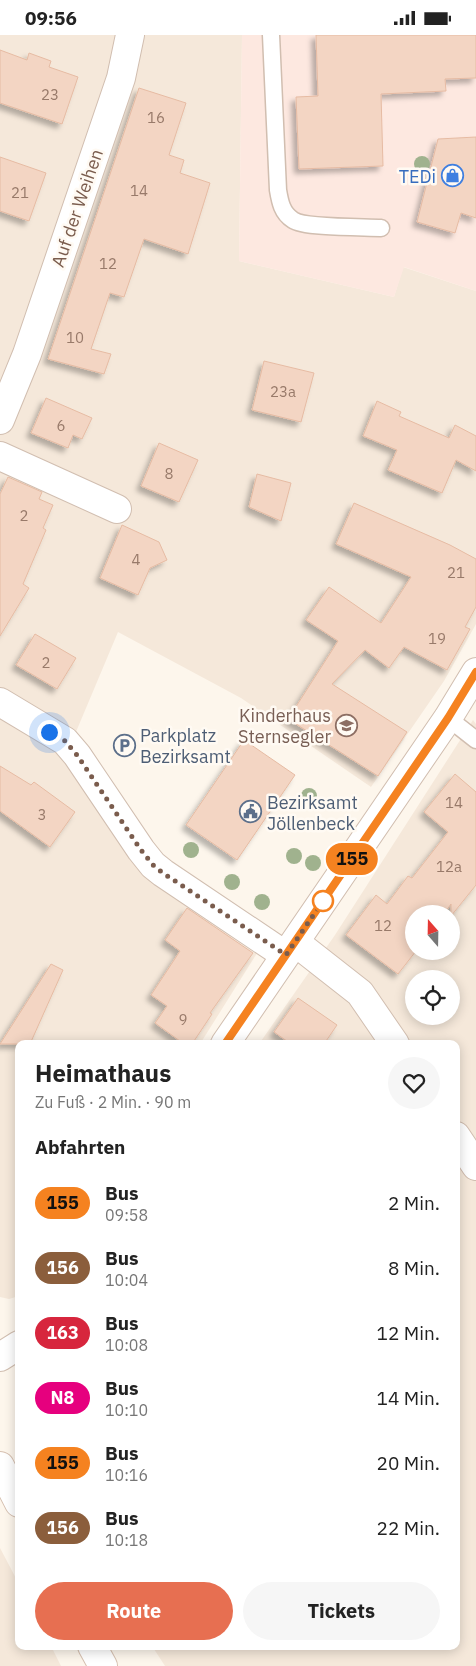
<!DOCTYPE html>
<html lang="de">
<head>
<meta charset="utf-8">
<style>
  :root { --surface:#fff; --page:#f6f6f6; --text:#222; --muted:#767676; --accent:#e76f51 }
  body { margin:0; font-family:"IBM Plex Sans",sans-serif; background:var(--page); color:var(--text); height:100vh; display:flex; flex-direction:column; font-size:19px; white-space:nowrap }
  * { box-sizing:border-box; margin:0 }
  p { font-size:16px; color:var(--muted) }
  .icon { flex:none; width:28px; height:28px; fill:none; stroke:currentColor; stroke-width:2; stroke-linecap:round; stroke-linejoin:round }
  .map { position:relative; flex:1; overflow:hidden }
  .details { position:absolute; left:15px; top:1005px; width:445px; height:610px; display:flex; flex-direction:column; background:var(--surface); border-radius:10px; box-shadow:0 2px 12px #0003 }
  .details>* { flex:none }
  .badge { padding:0 10px; border-radius:16px; font-size:18px; line-height:32px }
  .needle { width:32px; rotate:340deg }
  .fabs { position:absolute; left:405px; top:870px; display:grid; gap:10px }
  .fabs a { display:grid; place-items:center; width:55px; height:55px; border-radius:50%; background:var(--surface); box-shadow:0 2px 12px #0003; font-size:25px }
  .you { position:absolute; width:25px; height:25px; margin:-12px; border:4px solid #fff; border-radius:50%; background:#1a73e8; box-shadow:0 0 0 8px #1a73e833 }
  .map>.badge { position:absolute; translate:-50% -50%; box-shadow:0 0 0 2px #fff }
  h2 { padding:0 20px; font-size:19px; line-height:45px }
  .round { display:grid; place-items:center; flex:none; width:52px; height:52px; border-radius:26px; background:var(--page) }
  .summary { display:flex; align-items:center; justify-content:space-between; height:85px; padding:0 20px }
  h1 { font-size:24px; font-weight:700; line-height:38px }
  .primary-button { display:flex; gap:10px; margin-top:auto; padding:10px 20px }
  .primary-button a { flex:1; height:58px; border-radius:30px; background:var(--accent); color:#fff; font-size:20px; font-weight:700; line-height:58px; text-align:center }
  .primary-button a+a { background:var(--page); color:var(--text) }
  ul { padding:0; list-style:none }
  li { display:flex; align-items:center; gap:15px; height:65px; padding:0 20px }
  li div { flex:1 }
  li b { display:block; font-size:19px }
  li em { font-style:normal }
  li .badge { min-width:55px; font-weight:700; text-align:center }
  .status { display:flex; justify-content:space-between; align-items:center; height:35px; padding:0 25px; background:var(--surface); direction:ltr }
  .status svg { height:14px; fill:currentColor }
  .map>svg:first-child { display:block }
  .residential { fill:#f5e8da; fill-rule:evenodd }
  .commercial { fill:#fde8e0 }
  .building { fill:#f3d5c3; stroke:#e6bba3; filter:url(#shadow) }
  .lines { fill:none; stroke-linecap:round; stroke-linejoin:round }
  .service-casing { stroke:#d1beb0; stroke-width:19 }
  .minor-casing { stroke:#d1beb0; stroke-width:30 }
  .secondary-casing { stroke:#d6c0b0; stroke-width:30 }
  .service { stroke:#fff; stroke-width:16 }
  .minor { stroke:#fff; stroke-width:28 }
  .secondary { stroke:#fff; stroke-width:28 }
  .tree { fill:#a0b28e }
  .line-casing { stroke:#fff; stroke-width:11 }
  .line { stroke:#f58220; stroke-width:8 }
  .walk { stroke:#7a5c4d; stroke-width:5; stroke-dasharray:0 9 }
  .stop-dot { fill:#fff; stroke:#f58220; stroke-width:2.5 }
  .labels { text-anchor:middle; dominant-baseline:central; stroke-width:5; stroke-linejoin:round; paint-order:stroke }
  .number-label { font-size:15px; fill:#987a6a }
  .shop-label { font-size:18px; fill:#366cbe; stroke:#fffaf3; text-anchor:end }
  .street-label { font-size:18px; fill:#7a5c4d; stroke:#fffaf3 }
  .education-label { font-size:18px; fill:#785e54; stroke:#fffaf3; text-anchor:end }
  .service-label { font-size:18px; fill:#4e5e75; stroke:#fffaf3; text-anchor:start }
</style>
</head>
<body>
<div class="status"><b>09:56</b><svg viewBox="0 0 49 12"><path d="M0 12V9h3v3zM5 12V6h3v6zM10 12V3h3v9zM15 12V0h3v12zM26 1h20v11H26zM47 4h2v5h-2z"/></svg></div>
<div class="map">
<svg width="476" height="1631" viewBox="0 0 476 1631">
  <defs>
    <filter id="shadow"><feDropShadow dx="-4.5" dy="4.5" stdDeviation="2.5" flood-color="#0004"/></filter>
  </defs>
  <rect width="100%" height="100%" fill="#fdf6ec"/>
  <path class="residential" d="M0,0H242L239,226L394,262L403,232L476,256V589L444,646L371,752L241,663L118,597L73,704L160,827L269,899L200,1009H19V1261L9,1264L0,1262Z
    M473,685L476,689V1631H165L152,1611H456V1009H259L335,900ZM414,879H451V916H414ZM414,944H451V981H414Z
    M0,1513L19,1549V1611H51L61,1631H0Z"/>
  <path class="commercial" d="M242,0H476V256L404,232L394,262L239,226Z"/>
  <path class="building" d="M316,0H476V43L445,44L446,56L381,59L383,131L299,134L296,62L318,61Z
    M0,15L27,25L29,18L51,26L49,32L78,42L62,89L0,68Z
    M139,53L186,68L169,120L184,125L180,138L210,148L188,219L144,204L124,262L110,258L91,314L111,319L104,339L48,324Z
    M476,102V183L461,178L455,198L417,187L438,104Z
    M0,122L46,138L29,186L0,176Z
    M264,326L314,338L301,387L252,375Z
    M46,363L92,383L82,404L73,400L68,413L31,398Z
    M377,366L401,377L399,381L449,403L455,390L476,401V436L456,425L442,458L388,435L397,415L363,401Z
    M159,408L198,425L179,467L141,451Z
    M257,439L291,448L281,486L249,472Z
    M8,442L42,457L39,464L53,470L43,493L46,495L23,549L29,553L0,601V459Z
    M354,468L450,510L476,524V572L465,592L470,594L447,635L404,612L389,633L365,615L332,649L407,697L378,741L288,684L338,606L306,585L329,552L381,588L411,542L336,509Z
    M122,490L159,507L167,525L150,533L138,560L100,543Z
    M35,599L76,623L57,654L16,630Z
    M244,705L295,740L237,825L186,790Z
    M0,731L31,750L34,747L75,777L50,812L0,776Z
    M455,739L476,757V850L451,881V869L444,879H414V916H416L398,939L346,900L376,860L387,869L408,841L412,843L448,797L424,777Z
    M187,873L253,918L210,978L212,979L192,1009H184L155,988L167,971L151,960L180,916L165,905Z
    M51,929L63,935L30,1009H0Z
    M298,963L337,990L324,1009H291L274,997Z"/>
  <g class="lines">
    <defs>
      <path id="service" d="M271,0L278,155C280,167 282,178 293,185C304,193 364,192 381,193
        M448,683L476,705"/>
      <path id="minor" d="M0,385L27,319L121,43L130,0
        M0,421L117,474
        M0,667L65,706L77,720L141,815L153,830L163,838L285,920
        M295,907L360,958L395,1009
        M225,1009L448,683L476,637
        M456,1101L476,1131
        M0,1322L19,1310"/>
      <path id="secondary" d="M0,1431L19,1468
        M92,1611L103,1631"/>
    </defs>
    <use href="#service" class="service-casing"/>
    <use href="#minor" class="minor-casing"/>
    <use href="#secondary" class="secondary-casing"/>
    <use href="#service" class="service"/>
    <use href="#minor" class="minor"/>
    <use href="#secondary" class="secondary"/>
  </g>
  <g class="tree">
    <circle cx="422" cy="129" r="8"/>
    <circle cx="309" cy="761" r="8"/>
    <circle cx="191" cy="815" r="8"/>
    <circle cx="294" cy="821" r="8"/>
    <circle cx="313" cy="828" r="8"/>
    <circle cx="232" cy="847" r="8"/>
    <circle cx="262" cy="867" r="8"/>
  </g>
  <g class="lines">
    <defs>
      <path id="line" d="M225,1009L448,683L476,637"/>
    </defs>
    <use href="#line" class="line-casing"/>
    <use href="#line" class="line"/>
    <path class="walk" d="M49,697L65,706L77,720L141,815L153,830L163,838L286,920L323,866"/>
  </g>
  <defs>
    <symbol id="shop-ring" viewBox="-11 -11 22 22"><circle r="9.5" fill="#fffaf3" stroke="#3f7fe0" stroke-width="1.5"/><path d="M-5-2.5h2.3a2.7 3.5 0 0 1 5.4 0H5L5.5 6h-11ZM-1.5-2.5h3a1.5 2.3 0 0 0-3 0Z" fill="#3f7fe0"/></symbol>
    <symbol id="school-ring" viewBox="-11 -11 22 22"><circle r="9.5" fill="#fffaf3" stroke="#8d6e63" stroke-width="1.5"/><path d="M0-5L7-2L0 1L-7-2ZM-4 1L0 2.5L4 1V4Q0 6-4 4Z" fill="#8d6e63"/></symbol>
    <symbol id="parking-ring" viewBox="-11 -11 22 22"><circle r="9.5" fill="#fffaf3" stroke="#5c6f8a" stroke-width="1.5"/><path d="M-3.5-5.5H1a3.5 3.5 0 0 1 0 7H-1V5.5H-3.5ZM-1-3.4V-.6H.8a1.4 1.4 0 0 0 0-2.8Z" fill="#5c6f8a"/></symbol>
    <symbol id="civic-ring" viewBox="-11 -11 22 22"><circle r="9.5" fill="#fffaf3" stroke="#5c6f8a" stroke-width="1.5"/><path d="M-.6-6.5H3V-4.5H.6V-3L4-1V1h2V6H-6V1h2V-1L-.6-3ZM-1.2 2.5V6h2.4V2.5Z" fill="#5c6f8a"/></symbol>
  </defs>
  <g fill-rule="evenodd">
    <use href="#shop-ring" x="440" y="128" width="25" height="25"/>
    <use href="#school-ring" x="334" y="678" width="25" height="25"/>
    <use href="#parking-ring" x="112" y="698" width="25" height="25"/>
    <use href="#civic-ring" x="238" y="764" width="25" height="25"/>
  </g>
  <circle class="stop-dot" cx="323" cy="866" r="10"/>
  <g class="labels">
    <g class="number-label">
      <text x="50" y="59">23</text>
      <text x="156" y="82">16</text>
      <text x="139" y="155">14</text>
      <text x="20" y="157">21</text>
      <text x="108" y="228">12</text>
      <text x="75" y="302">10</text>
      <text x="283" y="356">23a</text>
      <text x="61" y="390">6</text>
      <text x="169" y="438">8</text>
      <text x="24" y="480">2</text>
      <text x="136" y="524">4</text>
      <text x="456" y="537">21</text>
      <text x="437" y="603">19</text>
      <text x="46" y="627">2</text>
      <text x="454" y="767">14</text>
      <text x="42" y="779">3</text>
      <text x="449" y="831">12a</text>
      <text x="383" y="890">12</text>
      <text x="183" y="984">9</text>
    </g>
    <g class="shop-label">
      <text x="436" y="141">TEDi</text>
    </g>
    <g class="street-label">
      <text transform="translate(77 173) rotate(-71)">Auf der Weihen</text>
    </g>
    <g class="education-label">
      <text x="331" y="680">Kinderhaus<tspan x="331" dy="21">Sternsegler</tspan></text>
    </g>
    <g class="service-label">
      <text x="140" y="700">Parkplatz<tspan x="140" dy="21">Bezirksamt</tspan></text>
      <text x="267" y="767">Bezirksamt<tspan x="267" dy="21">Jöllenbeck</tspan></text>
    </g>
  </g>
</svg>
<div class="fabs">
<a><svg class="needle" viewBox="-14 -14 28 28"><path d="M0-13l5 13h-10z" fill="#e53935"/><path d="M0 13l5-13h-10z" fill="#767676"/></svg></a>
<a><svg class="icon" aria-label="locate" viewBox="0 0 24 24"><circle cx="12" cy="12" r="6"/><path d="M12 2v4M12 18v4M2 12h4M18 12h4"/></svg></a>
</div>
<div class="you" style="left:49px;top:697px"></div>
<b class="badge" style="left:352px;top:824px;background:#f58220;color:#111">155</b>
<section class="details">
<div class="summary"><div><h1>Heimathaus</h1><p>Zu Fuß · 2 Min. · 90 m</p></div><a class="round"><svg class="icon" aria-label="heart" viewBox="0 0 24 24"><path d="M12 20l-8-8c-3-5 5-10 8-4 3-6 11-1 8 4z"/></svg></a></div>
<h2>Abfahrten</h2>
<ul>
<li><span class="badge" style="background:#f58220;color:#111">155</span><div><b>Bus</b><p>09:58</p></div><em>2 Min.</em></li>
<li><span class="badge" style="background:#8b5e3c;color:#fff">156</span><div><b>Bus</b><p>10:04</p></div><em>8 Min.</em></li>
<li><span class="badge" style="background:#d7263d;color:#fff">163</span><div><b>Bus</b><p>10:08</p></div><em>12 Min.</em></li>
<li><span class="badge" style="background:#e6007e;color:#fff">N8</span><div><b>Bus</b><p>10:10</p></div><em>14 Min.</em></li>
<li><span class="badge" style="background:#f58220;color:#111">155</span><div><b>Bus</b><p>10:16</p></div><em>20 Min.</em></li>
<li><span class="badge" style="background:#8b5e3c;color:#fff">156</span><div><b>Bus</b><p>10:18</p></div><em>22 Min.</em></li>
</ul>
<div class="primary-button"><a>Route</a><a>Tickets</a></div>
</section>
</div>
</body>
</html>
